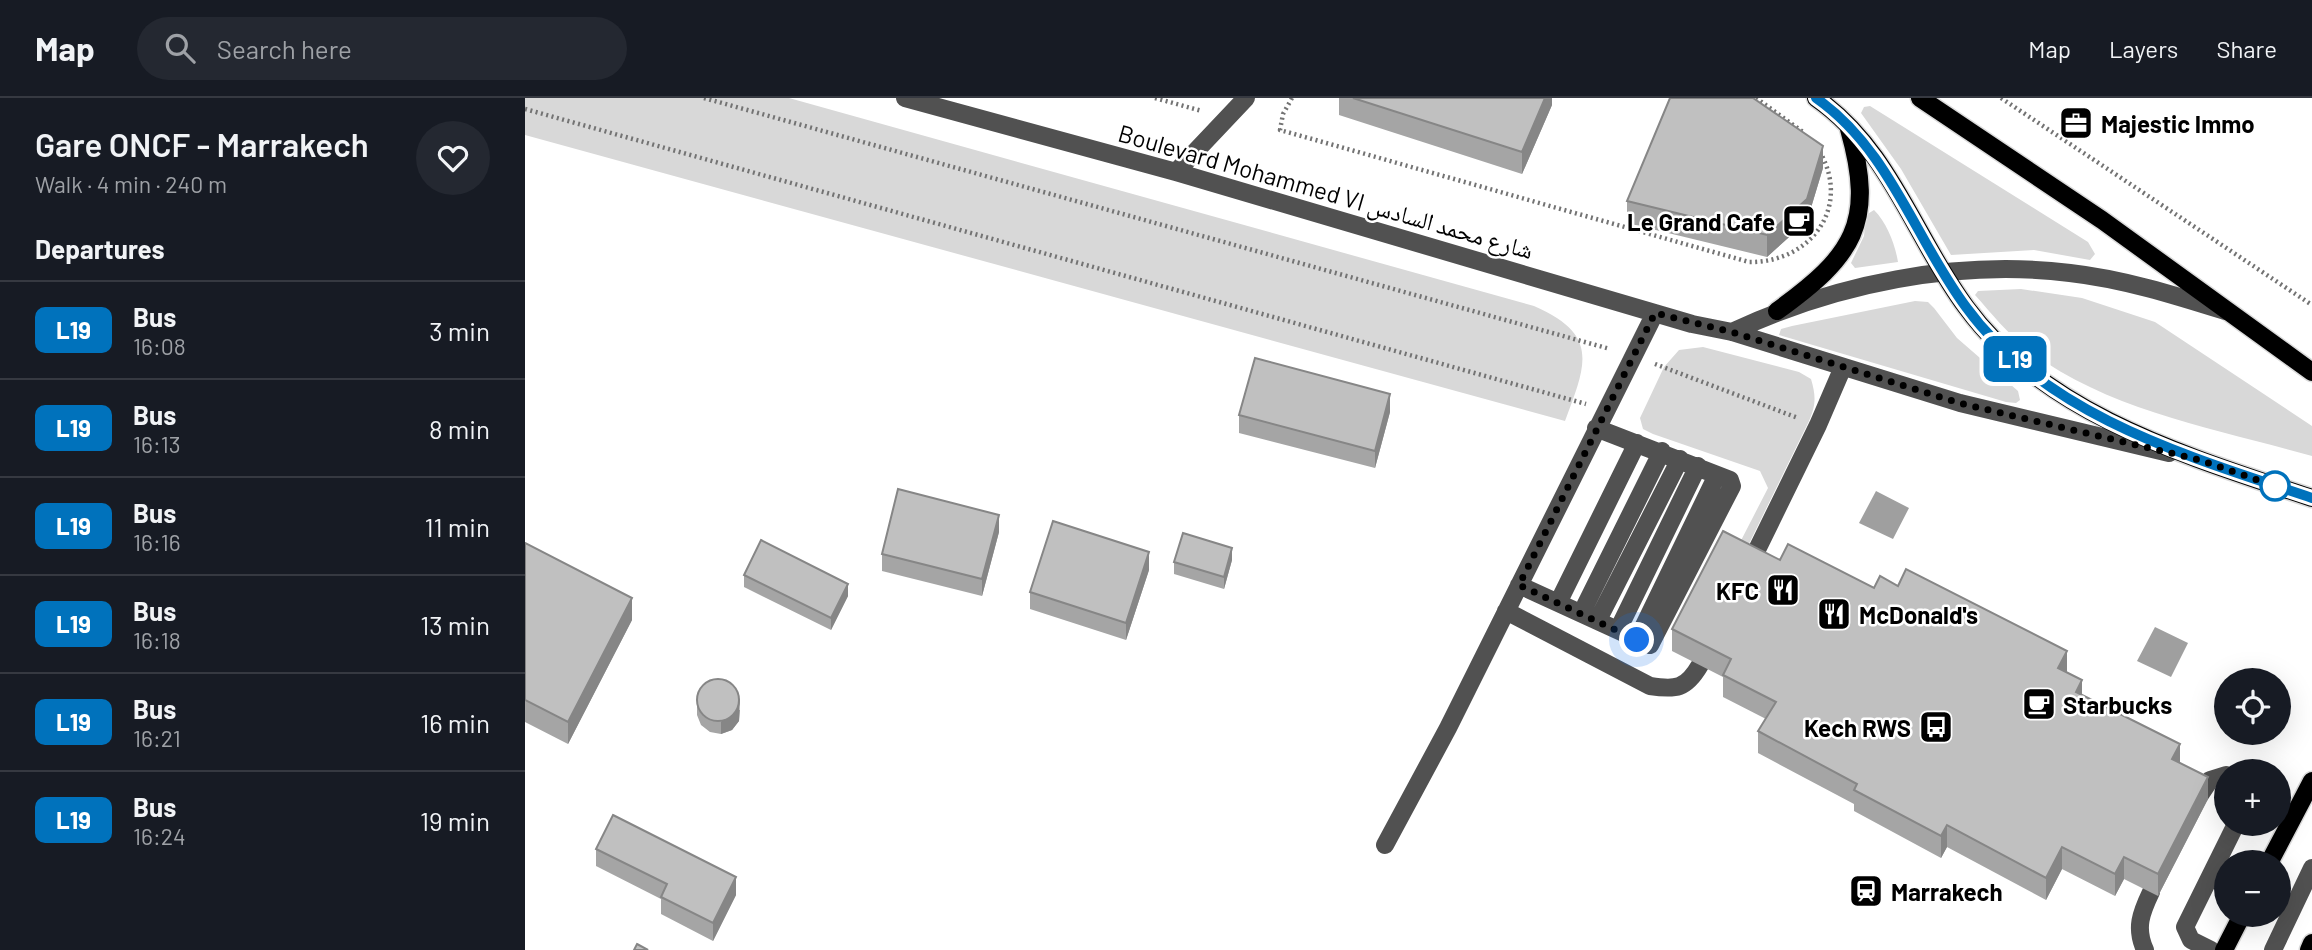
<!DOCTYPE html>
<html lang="en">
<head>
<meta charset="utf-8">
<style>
  :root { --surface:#171b24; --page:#242831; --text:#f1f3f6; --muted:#9ea1a6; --line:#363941 }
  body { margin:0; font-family:Barlow,"Noto Naskh Arabic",sans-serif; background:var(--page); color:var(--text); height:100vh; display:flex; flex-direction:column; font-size:26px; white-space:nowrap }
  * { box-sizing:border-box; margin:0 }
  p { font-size:23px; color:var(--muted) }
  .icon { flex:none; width:38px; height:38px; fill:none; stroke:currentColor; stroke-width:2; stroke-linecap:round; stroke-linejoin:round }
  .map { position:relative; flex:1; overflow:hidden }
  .drawer { display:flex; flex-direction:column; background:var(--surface); width:525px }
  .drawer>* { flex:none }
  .badge { padding:0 14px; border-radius:10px; font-size:24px; line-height:46px }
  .buttons { position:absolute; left:1689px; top:570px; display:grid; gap:14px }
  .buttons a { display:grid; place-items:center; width:77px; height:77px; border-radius:50%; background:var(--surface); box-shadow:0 7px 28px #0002; font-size:35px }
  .you { position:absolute; width:35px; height:35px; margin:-18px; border:5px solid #fff; border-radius:50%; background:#1a73e8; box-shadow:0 0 0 10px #1a73e833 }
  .map>.badge { position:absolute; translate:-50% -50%; box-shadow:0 0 0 4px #fff }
  h2 { padding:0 35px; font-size:26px; line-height:63px }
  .round { display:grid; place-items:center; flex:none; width:74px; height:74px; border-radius:37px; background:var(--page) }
  .summary { display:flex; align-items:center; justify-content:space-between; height:119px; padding:0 35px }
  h1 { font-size:33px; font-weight:600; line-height:52px }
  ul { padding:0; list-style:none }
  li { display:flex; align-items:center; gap:21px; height:98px; padding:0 35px; border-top:2px solid var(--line) }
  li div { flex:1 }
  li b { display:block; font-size:26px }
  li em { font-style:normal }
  li .badge { min-width:77px; font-weight:700; text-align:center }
  header { display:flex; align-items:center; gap:42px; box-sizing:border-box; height:98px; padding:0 35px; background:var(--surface); border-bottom:2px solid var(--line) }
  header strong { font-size:33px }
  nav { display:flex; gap:38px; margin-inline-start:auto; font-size:24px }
  .search { width:490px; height:63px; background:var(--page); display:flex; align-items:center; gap:18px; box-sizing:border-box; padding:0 24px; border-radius:38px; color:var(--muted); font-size:26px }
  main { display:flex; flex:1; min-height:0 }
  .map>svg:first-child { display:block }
  .green { fill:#d8d8d8 }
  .water { fill:#9f9f9f }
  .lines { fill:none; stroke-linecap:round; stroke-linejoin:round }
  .major-casing { stroke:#dbdbdb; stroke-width:21 }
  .path { stroke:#737373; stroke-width:4.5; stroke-dasharray:2 3.5; stroke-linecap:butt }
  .minor { stroke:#515151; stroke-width:18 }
  .major { stroke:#000; stroke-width:18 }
  .wall { fill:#a5a5a5 }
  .shaded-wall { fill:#868686 }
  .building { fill:#c0c0c0; stroke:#868686; stroke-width:2 }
  .line-casing { stroke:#fff; stroke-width:16 }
  .line { stroke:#0072bc; stroke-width:10 }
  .walk { stroke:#000; stroke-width:7; stroke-dasharray:0 12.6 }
  .stop-dot { fill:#fff; stroke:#0072bc; stroke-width:3.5 }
  .labels { text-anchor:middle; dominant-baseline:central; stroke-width:5; stroke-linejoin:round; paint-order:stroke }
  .poi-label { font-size:24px; font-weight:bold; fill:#000; stroke:#fff; text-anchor:start }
  .street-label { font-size:24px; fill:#000; stroke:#fff }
</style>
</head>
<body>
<header>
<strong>Map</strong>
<div class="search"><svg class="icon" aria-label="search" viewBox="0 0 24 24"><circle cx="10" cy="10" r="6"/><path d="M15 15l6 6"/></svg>Search here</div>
<nav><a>Map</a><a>Layers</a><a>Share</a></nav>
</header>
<main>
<section class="drawer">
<div class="summary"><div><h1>Gare ONCF - Marrakech</h1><p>Walk · 4 min · 240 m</p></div><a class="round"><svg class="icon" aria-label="heart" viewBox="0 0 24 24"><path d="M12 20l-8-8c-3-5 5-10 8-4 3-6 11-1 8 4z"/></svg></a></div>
<h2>Departures</h2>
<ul>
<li><span class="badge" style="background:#0072bc;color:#fff">L19</span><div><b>Bus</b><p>16:08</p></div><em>3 min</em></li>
<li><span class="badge" style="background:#0072bc;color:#fff">L19</span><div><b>Bus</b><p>16:13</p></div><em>8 min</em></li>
<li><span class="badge" style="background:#0072bc;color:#fff">L19</span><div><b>Bus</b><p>16:16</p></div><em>11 min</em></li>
<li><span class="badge" style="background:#0072bc;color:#fff">L19</span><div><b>Bus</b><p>16:18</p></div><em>13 min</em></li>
<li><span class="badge" style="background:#0072bc;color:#fff">L19</span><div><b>Bus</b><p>16:21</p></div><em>16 min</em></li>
<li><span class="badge" style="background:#0072bc;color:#fff">L19</span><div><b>Bus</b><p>16:24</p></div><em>19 min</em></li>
</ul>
</section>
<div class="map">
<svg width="1787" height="852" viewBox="0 0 1787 852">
  <rect width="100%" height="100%" fill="#fff"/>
  <path class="green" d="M0,0H264L1009,208C1075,237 1061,266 1040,323L0,37Z
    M1345,8L1563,144L1570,156L1565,162L1509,152L1426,157L1376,71L1336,15L1339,9Z
    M1349,112C1362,125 1370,146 1373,164L1330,170L1326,165L1339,138L1341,117Z
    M1496,191L1557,200L1630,224L1787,328V358C1692,331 1582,313 1502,251C1483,236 1466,215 1450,197L1453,193Z
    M1390,203L1403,204L1409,210L1432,240L1493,293L1495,302L1491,305L1481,304L1254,237L1256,231L1267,228Z
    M1178,249L1274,274L1286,281C1291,298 1291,307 1284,323L1215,464L1207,460L1243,390L1235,373L1128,336L1118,331L1115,320L1139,269L1154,252Z"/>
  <path class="water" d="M1351,393L1384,410L1368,441L1334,425Z
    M1630,529L1663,545L1646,579L1612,563Z"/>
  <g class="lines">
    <defs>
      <path id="major" d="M1291,0C1365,51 1389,139 1441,209C1521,318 1665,359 1787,400
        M1395,0L1577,122L1787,274
        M1252,213C1328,158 1351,126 1324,31
        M1744,765L1787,683
        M1699,852L1717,817
        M1784,852L1787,845"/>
    </defs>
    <use href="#major" class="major-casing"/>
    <path class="path" d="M179,0L1085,251
      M630,0L677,13
      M767,0L758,16L755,32L1224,164C1284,165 1327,111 1295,54
      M1231,0L1278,34
      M1476,0L1787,207
      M0,11L1061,306
      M1130,266L1273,320"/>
    <path class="minor" d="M380,0L651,74L1167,226L1207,234L1435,305L1644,355
      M651,74L721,0
      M1207,234C1309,186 1432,161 1545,175C1598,181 1649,197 1700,213
      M1224,468L1293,327L1318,269
      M994,487L1125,547L1207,388L1205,382L1071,330
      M1034,503L1112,345
      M981,513L1125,588C1151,592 1161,591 1175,567
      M1057,514L1137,353
      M1073,522L1155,361
      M1093,532L1173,368
      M1112,542L1192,377
      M1675,697L1685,682L1701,677
      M860,747L923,630L1130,215
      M1620,852C1610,830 1616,815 1626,794
      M1686,852L1666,842L1660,829L1711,726
      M1748,852L1787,770"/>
    <use href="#major" class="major"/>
  </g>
  <path class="wall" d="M814,0H1027V7L997,76L814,17Z
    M1298,70L1282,123L1242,159L1102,125V103Z
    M865,314L850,370L714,335V317Z
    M474,434L457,498L357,473V456Z
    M0,445L107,522L43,646L0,624Z
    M707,462L699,491L649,476V464Z
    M1255,462L1349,490L1542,575L1557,597L1655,665L1683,701L1633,798L1599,781L1590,798L1537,771L1521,802L1422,749L1416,760L1329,713V706L1233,655V633L1241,621L1198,599V579L1147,553V531Z
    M624,472L601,542L505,511V494Z
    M219,477L323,498L306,532L219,489Z
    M172,605L215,612L214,623L207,632L196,636L185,634L176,627L172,617Z
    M71,751L211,797L188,843L136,816V801L71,768Z"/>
  <path class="shaded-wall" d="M1020,0H1027V7L997,76V54Z
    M1298,48V70L1282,123L1242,159V137Z
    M865,296V314L850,370V353Z
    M474,417V434L457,498V481Z
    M707,450V462L699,491V479Z
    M624,454V472L601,542V525Z
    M323,486V498L306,532V520Z
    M107,500V522L43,646V624Z
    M1542,553V575L1533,570Z
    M1557,582V604L1551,594Z
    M215,600L214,623L207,632L196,636V624Z
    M1655,646V668L1647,661Z
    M1683,679V701L1633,798V776Z
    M1422,727V749L1416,760V738Z
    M1537,749V771L1521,802V780Z
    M1599,759V781L1590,798V776Z
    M211,779V797L188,843V825Z"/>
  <path class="building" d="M828,0H1020L997,54Z
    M1145,0H1228L1298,48L1282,101L1242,137L1102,103Z
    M730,260L865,296L850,353L714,317Z
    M373,391L474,417L457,481L357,456Z
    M528,423L624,454L601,525L505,494Z
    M1198,433L1255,462L1263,446L1349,490L1355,478L1373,488L1381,471L1542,553L1533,570L1557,582L1551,594L1655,646L1647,661L1683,679L1633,776L1599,759L1590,776L1537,749L1521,780L1422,727L1416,738L1329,692L1332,686L1233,633L1251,604L1198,577L1206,561L1147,531Z
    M658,435L707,450L699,479L649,464Z
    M236,442L323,486L306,520L219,477Z
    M0,445L107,500L43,624L0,602Z
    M172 602a21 21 0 1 1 42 0a21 21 0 1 1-42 0Z
    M88,717L211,779L188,825L136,799L142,786L71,751Z
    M112,846L123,852H109Z"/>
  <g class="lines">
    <defs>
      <path id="line" d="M1291,0C1365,52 1389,139 1441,209C1520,318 1665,359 1787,400"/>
    </defs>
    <use href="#line" class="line-casing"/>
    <use href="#line" class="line"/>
    <path class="walk" d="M1112,542L994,487L1130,215L1207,234L1434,305L1675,362L1750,388"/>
  </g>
  <defs>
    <symbol id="office-square" viewBox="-11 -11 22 22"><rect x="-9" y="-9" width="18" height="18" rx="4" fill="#000" stroke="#fff"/><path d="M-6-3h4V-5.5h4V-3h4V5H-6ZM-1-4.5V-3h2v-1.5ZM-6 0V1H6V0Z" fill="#fff"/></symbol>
    <symbol id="cafe-square" viewBox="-11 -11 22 22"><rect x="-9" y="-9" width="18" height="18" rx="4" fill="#000" stroke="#fff"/><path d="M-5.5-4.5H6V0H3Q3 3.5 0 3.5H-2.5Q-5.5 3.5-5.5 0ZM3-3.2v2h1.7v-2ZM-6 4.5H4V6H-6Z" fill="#fff"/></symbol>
    <symbol id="restaurant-square" viewBox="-11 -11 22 22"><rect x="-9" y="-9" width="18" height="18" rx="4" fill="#000" stroke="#fff"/><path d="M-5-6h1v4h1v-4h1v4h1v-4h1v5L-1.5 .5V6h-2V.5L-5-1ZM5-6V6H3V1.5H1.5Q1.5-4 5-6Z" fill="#fff"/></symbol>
    <symbol id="bus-square" viewBox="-11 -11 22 22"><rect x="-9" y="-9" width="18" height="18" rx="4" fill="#000" stroke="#fff"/><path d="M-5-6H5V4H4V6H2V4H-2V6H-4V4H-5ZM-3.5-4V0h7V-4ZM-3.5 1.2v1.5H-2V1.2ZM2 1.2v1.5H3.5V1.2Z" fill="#fff"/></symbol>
    <symbol id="station-square" viewBox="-11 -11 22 22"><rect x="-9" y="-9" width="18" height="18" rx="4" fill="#000" stroke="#fff"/><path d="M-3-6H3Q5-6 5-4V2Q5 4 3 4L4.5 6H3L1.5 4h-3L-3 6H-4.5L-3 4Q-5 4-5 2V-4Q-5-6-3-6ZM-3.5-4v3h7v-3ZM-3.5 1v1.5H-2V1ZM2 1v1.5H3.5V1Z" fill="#fff"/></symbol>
  </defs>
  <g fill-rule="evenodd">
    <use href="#office-square" x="1532" y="6" width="38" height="38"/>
    <use href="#cafe-square" x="1255" y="104" width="38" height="38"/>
    <use href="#restaurant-square" x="1239" y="473" width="38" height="38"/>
    <use href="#restaurant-square" x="1290" y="497" width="38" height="38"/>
    <use href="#cafe-square" x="1495" y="587" width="38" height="38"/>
    <use href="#bus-square" x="1392" y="610" width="38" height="38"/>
    <use href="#station-square" x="1322" y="774" width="38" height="38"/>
  </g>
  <circle class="stop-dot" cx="1750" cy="388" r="14"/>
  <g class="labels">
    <g class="poi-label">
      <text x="1576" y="25">Majestic Immo</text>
      <text x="1250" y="123" text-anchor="end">Le Grand Cafe</text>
      <text x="1234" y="492" text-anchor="end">KFC</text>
      <text x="1334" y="516">McDonald's</text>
      <text x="1538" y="606">Starbucks</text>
      <text x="1386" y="629" text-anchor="end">Kech RWS</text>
      <text x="1366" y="793">Marrakech</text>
    </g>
    <g class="street-label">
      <text transform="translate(801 93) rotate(16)">Boulevard Mohammed VI شارع محمد السادس</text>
    </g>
  </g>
</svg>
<div class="buttons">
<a><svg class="icon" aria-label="locate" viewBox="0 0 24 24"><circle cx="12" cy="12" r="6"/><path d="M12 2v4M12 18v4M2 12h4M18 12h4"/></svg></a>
<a>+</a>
<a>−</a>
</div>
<div class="you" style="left:1112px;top:542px"></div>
<b class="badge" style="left:1490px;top:261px;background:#0072bc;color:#fff">L19</b>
</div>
</main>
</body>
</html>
